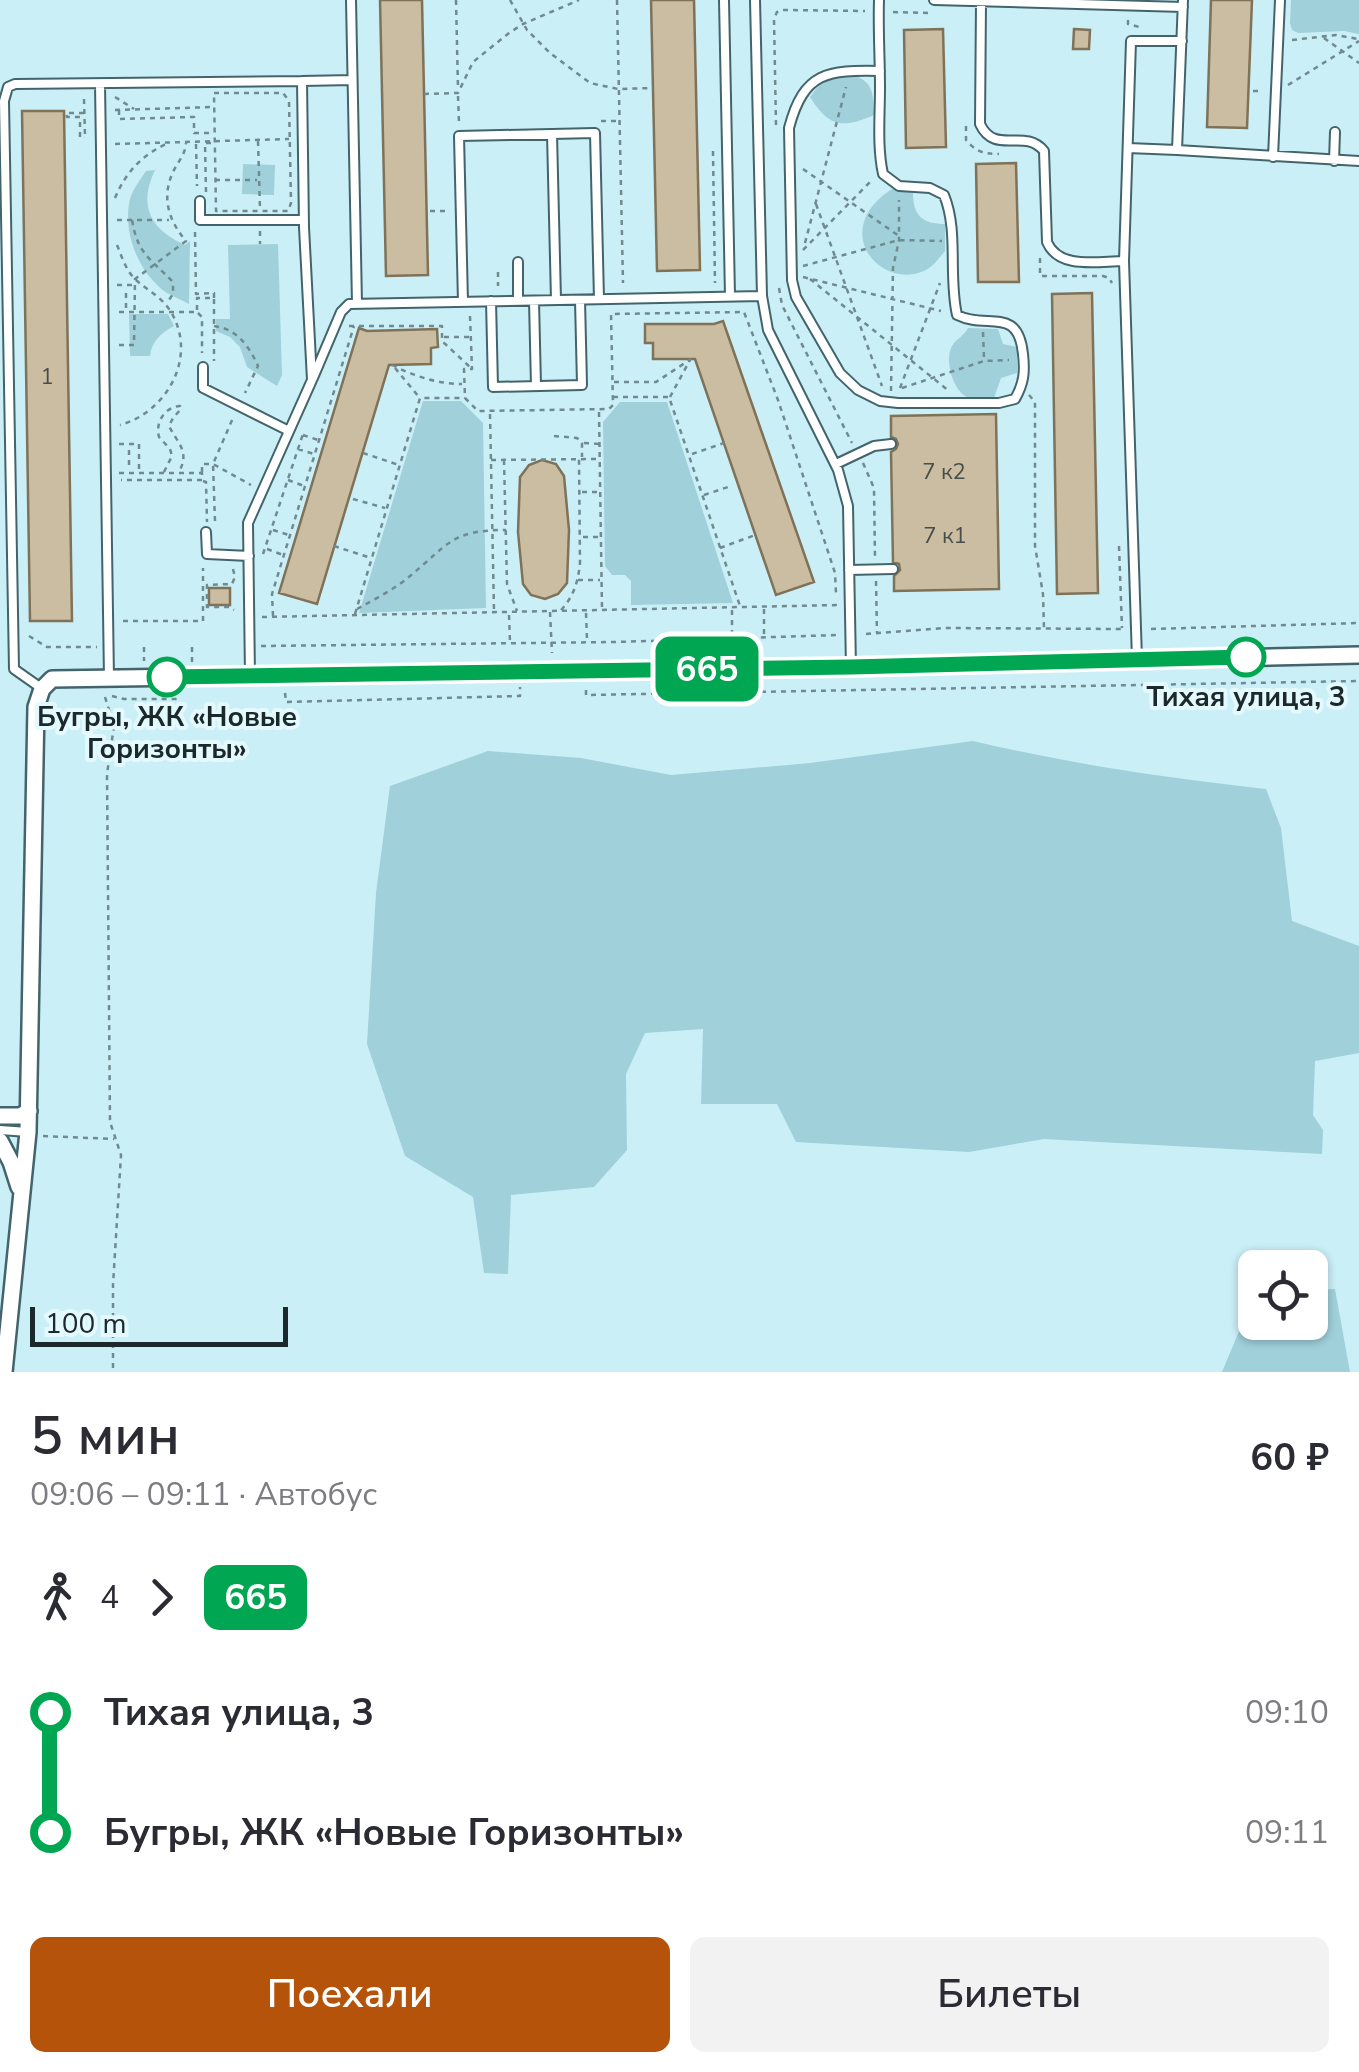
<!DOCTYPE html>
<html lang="ru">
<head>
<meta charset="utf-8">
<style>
  :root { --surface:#fff; --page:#f2f2f3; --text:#2b2b33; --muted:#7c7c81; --accent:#b45309 }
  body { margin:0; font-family:"Nunito Sans",sans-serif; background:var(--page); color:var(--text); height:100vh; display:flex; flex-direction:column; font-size:38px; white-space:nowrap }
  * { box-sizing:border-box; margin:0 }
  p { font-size:32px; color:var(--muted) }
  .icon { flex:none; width:55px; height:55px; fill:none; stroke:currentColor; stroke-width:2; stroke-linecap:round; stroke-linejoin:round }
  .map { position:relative; height:1372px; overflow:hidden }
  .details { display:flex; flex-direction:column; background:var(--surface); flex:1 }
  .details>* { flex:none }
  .badge { padding:0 20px; border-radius:15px; font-size:35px; line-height:65px }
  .buttons { position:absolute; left:1238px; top:1250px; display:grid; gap:20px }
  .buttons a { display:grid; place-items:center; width:90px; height:90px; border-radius:15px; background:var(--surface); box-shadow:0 2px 8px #0004; font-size:50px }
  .scale { position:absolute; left:30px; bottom:25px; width:258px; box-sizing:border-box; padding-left:10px; border:5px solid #1b292c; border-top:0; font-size:28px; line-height:35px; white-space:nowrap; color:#1b292c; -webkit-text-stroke:8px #e3f9fe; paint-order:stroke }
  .map>.badge { position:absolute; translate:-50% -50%; box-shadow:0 0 0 5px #fff }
  .legs { display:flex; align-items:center; gap:15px; height:110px; padding:0 30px; font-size:32px }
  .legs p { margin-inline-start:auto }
  .overview { display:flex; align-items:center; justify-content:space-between; height:170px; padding:0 30px }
  h1 { font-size:55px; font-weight:600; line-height:75px }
  .primary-button { display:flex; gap:20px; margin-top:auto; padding:20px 30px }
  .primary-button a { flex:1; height:115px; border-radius:15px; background:var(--accent); color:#fff; font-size:40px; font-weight:600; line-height:115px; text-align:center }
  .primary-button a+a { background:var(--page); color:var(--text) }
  ul { padding:0 30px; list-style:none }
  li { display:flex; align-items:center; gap:35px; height:120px; font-size:38px }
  li i { display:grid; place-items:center; width:15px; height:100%; margin:0 12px; background:currentColor }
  li i::after { content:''; width:25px; height:25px; margin:-12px; border:8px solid; border-radius:50%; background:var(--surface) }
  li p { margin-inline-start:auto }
  li:first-child i { background:linear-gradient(#0000 50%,currentColor 0) }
  li:last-child i { background:linear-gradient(currentColor 50%,#0000 0) }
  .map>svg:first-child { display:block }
  .green { fill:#a0d0da }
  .building { fill:#cabda1; stroke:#7f7259; stroke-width:2.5 }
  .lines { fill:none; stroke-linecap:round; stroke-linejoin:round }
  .service-casing { stroke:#43646b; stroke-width:12 }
  .minor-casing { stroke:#43646b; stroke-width:20 }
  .path { stroke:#708a8f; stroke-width:2.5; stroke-dasharray:5 5; stroke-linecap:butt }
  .service { stroke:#fff; stroke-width:8 }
  .minor { stroke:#fff; stroke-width:15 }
  .line-1-casing { stroke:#fff; stroke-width:22 }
  .line-1 { stroke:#00a651; stroke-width:15 }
  .stop-1-dot { fill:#fff; stroke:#00a651; stroke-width:5 }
  .labels { text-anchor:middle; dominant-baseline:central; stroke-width:8; stroke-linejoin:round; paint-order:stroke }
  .number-label { font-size:22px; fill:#474e49 }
  .stop-label { font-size:28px; font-weight:bold; fill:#1b292c; stroke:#e3f9fe }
</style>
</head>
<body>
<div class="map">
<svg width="1359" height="1372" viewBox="0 0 1359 1372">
  <rect width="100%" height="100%" fill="#caeff7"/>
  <path class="green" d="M1291,0H1359V34L1344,31L1298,33L1292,30L1290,23Z
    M850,74C874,81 873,93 874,115C842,129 829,127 810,97C824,78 826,76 850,74Z
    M243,164L275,165L274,195L242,194Z
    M155,170C138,206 150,229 185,245L190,241L189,304C182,300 174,297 167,293C139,274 122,233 130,199C133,189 140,180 146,171Z
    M892,189L913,193C913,216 923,224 945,224V251C938,259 932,269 921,272C892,283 857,258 863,226C866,210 878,198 892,189Z
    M278,244L282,375L277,386L247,367L240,347L230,337L216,331V319H230L228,245Z
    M129,314H168L174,326C162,332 151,342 150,356H130Z
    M968,328L998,329L1003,344L1017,347V373L1001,378L994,398C987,398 975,400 969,398C953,392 944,360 952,346C956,339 964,336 968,328Z
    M423,401H461L483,423L486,608L359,613Z
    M620,402H667L733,603L631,605V581L625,575H612L605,566L603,422Z
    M973,741C1070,764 1167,778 1266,789L1281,828L1292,921L1359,946V1053L1315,1061L1313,1115L1323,1130L1322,1154L1044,1139L969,1152L796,1142L777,1104H701L703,1029L645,1033L626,1074L627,1150L594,1187L511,1195L508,1274L484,1273L473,1197L405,1156L367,1044L376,893L390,786L488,751L581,758L671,775L810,763Z
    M1335,1289L1350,1372H1222L1255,1293V1322H1310V1290Z"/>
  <path class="building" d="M380,0H422L428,275L386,276Z
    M651,0H694L700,270L657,271Z
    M1211,0H1252L1247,128L1207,127Z
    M943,29L946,147L906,148L904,30Z
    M1074,29L1090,30L1089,49H1073Z
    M22,111H64L72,621H30Z
    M1016,163L1019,282H978L976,164Z
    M1092,293L1098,593L1057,594L1052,294Z
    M723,321L814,582L776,595L695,359H653V343H645V324H714Z
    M359,328L367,331L437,329L438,347L431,348V364L389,365L317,604L279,593Z
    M996,414L999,589L894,591V576L900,570L899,564L893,562L891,452L896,449L898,444L896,439L891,437V416Z
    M542,460L556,464L564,476L569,530L567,583L558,594L545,599L531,595L523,584L518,532L520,477L529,465Z
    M209,588H230V605H209Z"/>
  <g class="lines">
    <defs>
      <path id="service" d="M351,0L357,304
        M724,0L730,296
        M755,0L762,296L768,330L838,470L848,506L851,667
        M879,0C878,29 880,58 880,87C880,116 877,146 883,174L899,186L930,188L944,195C959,232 948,275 957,315C987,330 1018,305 1023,354C1025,372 1024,383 1015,399L999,403H898L880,401L858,390L840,373L796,297L792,280L789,128C804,71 828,70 880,71
        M934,0L1183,7
        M1183,0L1177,150L1359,161
        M981,2L980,124C995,156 1024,127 1044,151L1047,242C1059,270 1098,261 1124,261
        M302,81L352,80
        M100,84L109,678
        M552,134L556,300
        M1128,148L1177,150
        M1273,157L1280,0
        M1334,161L1335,132
        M200,201V220H304
        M518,262V301
        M491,301L493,387L582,385L580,300
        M534,301L536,386
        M463,302L459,136L595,133L599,299
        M203,367V388L289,431
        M313,378L341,312L349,304L762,296
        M836,464L874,446L891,444
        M206,532L207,554L249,556
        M849,570L893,569
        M1137,659L1124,261L1131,41H1182
        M41,688L14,669L4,101L8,87L15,84L302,81L304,227L312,380L248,523L250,676
        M0,1130L28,1132"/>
      <path id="minor" d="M0,1116H20L29,1111
        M0,1141L11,1162L19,1187
        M4,1372L28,1132L36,707L42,689L52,679L851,667L1359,655"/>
    </defs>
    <use href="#service" class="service-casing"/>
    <use href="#minor" class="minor-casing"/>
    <path class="path" d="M456,0L458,88
      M510,0L527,30L550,53L590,83L618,89L653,88
      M617,0L623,283
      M893,12L930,13
      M1128,20V24L1139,27
      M1324,38L1359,63
      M1292,40L1336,35L1358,39
      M1288,85L1359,41
      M1253,91H1262
      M214,93H283L289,101L291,203L288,211H216Z
      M424,94L458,93L473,62L509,33L523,24L579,0
      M458,96L459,123
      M115,97L134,109
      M84,99L85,136
      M115,110L214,107
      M119,110V119L194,117V133H213
      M84,113H66L67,117H80V137H85
      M601,121H619
      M776,125L774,19L777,12L783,10L865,11
      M966,126V140C976,152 984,154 999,154
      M258,141L260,208
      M115,144L289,139
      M196,144L197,186
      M713,151L715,283
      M803,169L899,236
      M215,180H257
      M206,192L205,143H213
      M115,198C126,172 141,156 166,144
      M816,204L882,386
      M430,211H447
      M117,220H169
      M132,220C138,255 150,258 173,282V294L167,303
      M260,231V244
      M195,232L196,294L214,293V298
      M805,243L846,87
      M117,245C122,257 126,271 136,280C148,291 162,297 171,312C198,357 167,412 120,425
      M803,250L871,181
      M1040,258V276H1103L1109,278L1112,283
      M803,266L899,240L942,241
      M498,272V286
      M803,277L941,311
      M810,279L949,391
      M117,285H134
      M779,288L782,305L852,443
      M126,293V310
      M214,299V361
      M119,312H197V298H212
      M198,313L202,317V353
      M470,316L472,369H464L465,398L478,411L609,409L613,405L611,314L744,312L778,400L835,573L836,594
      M214,326C237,329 249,346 258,366L245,393
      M349,326H442V341L471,368
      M983,332L984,359
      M444,337H471
      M119,345H134L135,279L186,241C169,221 161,198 173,172C178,161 185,156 186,143
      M392,365C414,376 438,384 462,384
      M395,368L419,397
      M614,382H656L691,359
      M900,388L940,283
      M902,388L984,361L1009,360
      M891,391L893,268L899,240V200
      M1029,395L1035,402V546L1043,594L1044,629
      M613,397H669L740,606
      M670,397L690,360
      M599,412L602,609
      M490,414L494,611
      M303,435L318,440
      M554,436L577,438L582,443V457
      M584,443L600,444
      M119,444H139V472
      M298,449L314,454
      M363,453L399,465
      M692,454L724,443
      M491,460L598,459
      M504,460L507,584L517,611
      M863,463L874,488L875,558
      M129,465V446
      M164,472L172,456L170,449L159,437C155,422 165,407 180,406L181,409L173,418L169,426C178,444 190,451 179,472
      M202,472V464H213L251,485
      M119,473H202V480H121
      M288,480L304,486
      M203,481L206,482L207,522
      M582,492H599
      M704,495L731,486
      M353,499L385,508
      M215,521L213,464L233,418
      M273,530L289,535
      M583,537H600
      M334,546L371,558
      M1119,546L1122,628
      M720,548L755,535
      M267,549L283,555
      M263,554L303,434
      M233,569L235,577L232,584L207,585V607H229L234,610
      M578,580H600
      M876,581L877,633
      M357,609C375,599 395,589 410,576C449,544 451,530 506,530
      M764,609V636
      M561,610C574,596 578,582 580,563L579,459
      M732,610V637
      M550,612L552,653
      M586,613L587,640
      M355,614L420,398H465
      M509,615L510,642
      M273,616L272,594L354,326
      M262,617L839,605
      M123,621H203V568
      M1151,629L1359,623
      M866,634L945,628L1123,629
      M29,636L47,647H97
      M261,646L616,642L838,635
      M144,647V661
      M192,647V662
      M586,690V695L1359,681
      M285,693L286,702L520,696V687
      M112,696L124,699H180
      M105,697L114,726L107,774L110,1122L121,1155L113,1285V1372
      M43,1136L114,1139"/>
    <use href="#service" class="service"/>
    <use href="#minor" class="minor"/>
  </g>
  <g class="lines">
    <defs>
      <path id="line-1" d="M167,677L851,667L1246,657"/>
    </defs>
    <use href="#line-1" class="line-1-casing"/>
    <use href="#line-1" class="line-1"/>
  </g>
  <g class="stop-1-dot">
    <circle cx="1246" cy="657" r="18"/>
    <circle cx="167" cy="677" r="18"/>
  </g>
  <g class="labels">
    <g class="number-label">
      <text x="47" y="377">1</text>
      <text x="944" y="472">7 к2</text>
      <text x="945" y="536">7 к1</text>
    </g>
    <g class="stop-label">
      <text x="1246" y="697">Тихая улица, 3</text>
      <text x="167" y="717">Бугры, ЖК «Новые<tspan x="167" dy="32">Горизонты»</tspan></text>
    </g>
  </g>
</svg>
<div class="buttons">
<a><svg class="icon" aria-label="locate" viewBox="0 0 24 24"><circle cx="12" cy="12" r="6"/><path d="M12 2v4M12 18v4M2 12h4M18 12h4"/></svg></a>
</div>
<div class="scale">100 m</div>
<b class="badge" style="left:707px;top:669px;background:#00a651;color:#fff">665</b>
</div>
<section class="details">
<div class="overview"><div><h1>5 мин</h1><p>09:06 – 09:11 · Автобус</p></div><b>60 ₽</b></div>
<div class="legs"><svg class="icon" aria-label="walk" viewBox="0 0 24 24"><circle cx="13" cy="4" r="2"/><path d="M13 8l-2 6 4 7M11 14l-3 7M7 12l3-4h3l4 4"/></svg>4<svg class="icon" aria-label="forward" viewBox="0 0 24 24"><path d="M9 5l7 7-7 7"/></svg><b class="badge" style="background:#00a651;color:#fff">665</b></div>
<ul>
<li><i style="color:#00a651"></i><b>Тихая улица, 3</b><p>09:10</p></li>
<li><i style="color:#00a651"></i><b>Бугры, ЖК «Новые Горизонты»</b><p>09:11</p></li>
</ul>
<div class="primary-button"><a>Поехали</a><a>Билеты</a></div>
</section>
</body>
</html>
